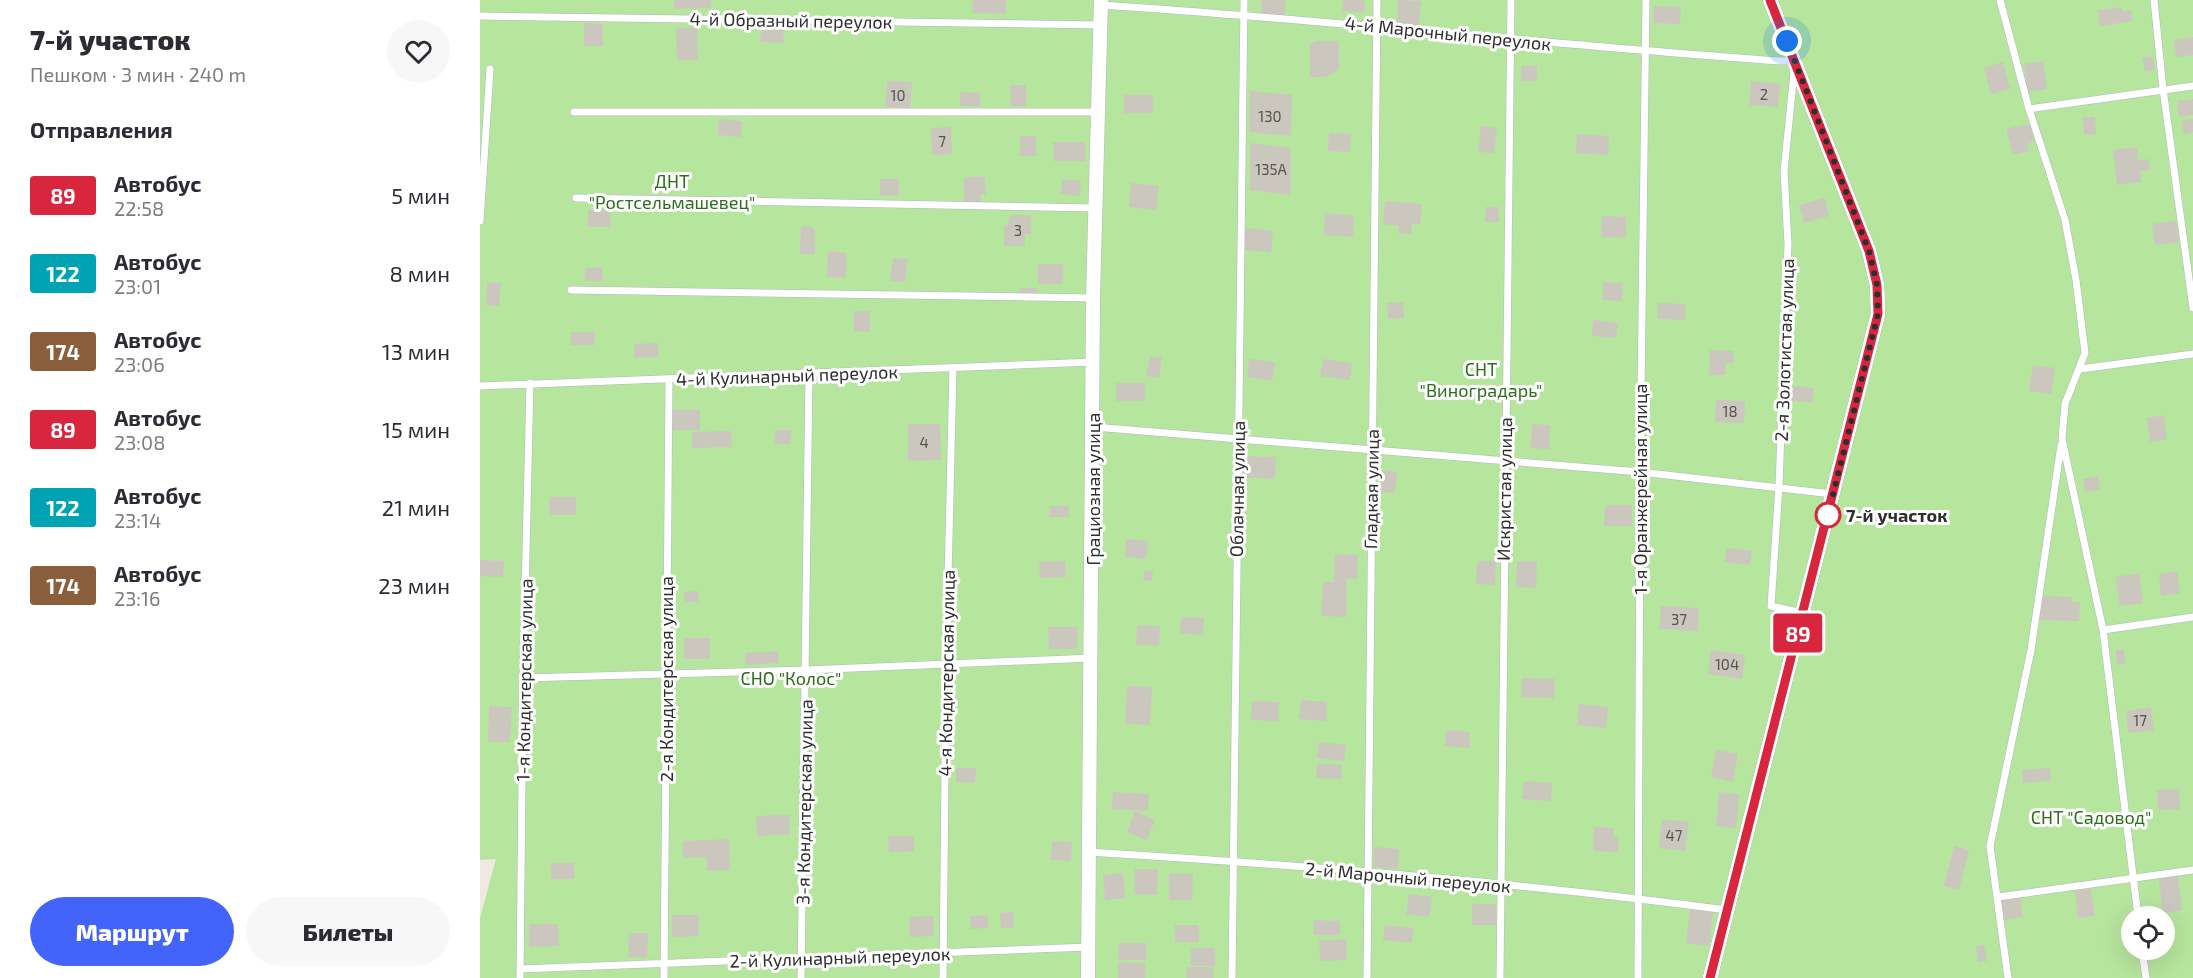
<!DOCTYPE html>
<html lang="ru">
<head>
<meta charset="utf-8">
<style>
  :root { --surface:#fff; --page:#f7f7f7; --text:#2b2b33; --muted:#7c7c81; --accent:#4264fb }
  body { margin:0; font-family:"Exo 2",sans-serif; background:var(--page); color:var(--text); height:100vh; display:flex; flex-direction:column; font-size:22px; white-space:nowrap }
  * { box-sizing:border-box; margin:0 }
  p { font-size:20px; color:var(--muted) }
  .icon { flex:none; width:33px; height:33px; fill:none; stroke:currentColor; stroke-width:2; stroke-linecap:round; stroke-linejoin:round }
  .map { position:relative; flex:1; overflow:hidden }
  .drawer { display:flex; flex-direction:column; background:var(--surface); width:480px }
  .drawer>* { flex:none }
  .badge { padding:0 12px; border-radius:4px; font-size:21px; line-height:39px }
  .tools { position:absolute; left:1641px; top:906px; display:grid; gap:12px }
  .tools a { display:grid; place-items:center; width:54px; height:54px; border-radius:50%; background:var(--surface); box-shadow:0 6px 24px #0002; font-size:30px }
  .you { position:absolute; width:30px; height:30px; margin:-15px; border:4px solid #fff; border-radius:50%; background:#1a73e8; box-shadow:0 0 0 9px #1a73e833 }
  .map>.badge { position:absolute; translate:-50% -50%; box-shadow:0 0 0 3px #fff }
  h2 { padding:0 30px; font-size:22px; line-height:54px }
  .round { display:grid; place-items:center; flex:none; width:63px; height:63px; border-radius:32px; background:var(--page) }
  .summary { display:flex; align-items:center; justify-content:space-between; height:102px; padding:0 30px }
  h1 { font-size:28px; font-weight:800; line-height:45px }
  .button { display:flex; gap:12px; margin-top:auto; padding:12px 30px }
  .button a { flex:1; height:69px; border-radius:36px; background:var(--accent); color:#fff; font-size:24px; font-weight:800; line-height:69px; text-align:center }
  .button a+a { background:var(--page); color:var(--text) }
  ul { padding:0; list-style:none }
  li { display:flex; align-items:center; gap:18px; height:78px; padding:0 30px }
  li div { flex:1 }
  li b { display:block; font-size:22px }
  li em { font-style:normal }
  li .badge { min-width:66px; font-weight:700; text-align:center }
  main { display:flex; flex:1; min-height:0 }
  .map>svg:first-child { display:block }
  .green { fill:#b6e59e; fill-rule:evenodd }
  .building { fill:#cbc7bf }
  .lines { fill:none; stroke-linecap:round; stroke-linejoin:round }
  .lane-casing { stroke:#b4b7c1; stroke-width:8 }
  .street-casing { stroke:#b4b7c1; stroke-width:15 }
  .lane { stroke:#fff; stroke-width:7 }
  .street { stroke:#fff; stroke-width:14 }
  .line-casing { stroke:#fff; stroke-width:14 }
  .line { stroke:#d7263d; stroke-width:9 }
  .walk { stroke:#2e2e2e; stroke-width:6; stroke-dasharray:0 10.8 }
  .stop-dot { fill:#fff; stroke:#d7263d; stroke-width:3 }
  .labels { text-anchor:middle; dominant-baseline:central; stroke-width:6; stroke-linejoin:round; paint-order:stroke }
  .number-label { font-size:15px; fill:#555452 }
  .street-label { font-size:18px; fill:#2e2e2e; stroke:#fff }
  .park-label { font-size:18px; fill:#2c6e1b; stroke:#fff }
  .stop-label { font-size:18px; font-weight:bold; fill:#2e2e2e; stroke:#fff; text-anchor:start }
</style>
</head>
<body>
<main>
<section class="drawer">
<div class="summary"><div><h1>7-й участок</h1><p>Пешком · 3 мин · 240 m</p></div><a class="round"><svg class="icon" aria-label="heart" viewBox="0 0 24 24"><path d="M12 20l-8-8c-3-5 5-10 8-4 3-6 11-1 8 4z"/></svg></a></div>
<h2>Отправления</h2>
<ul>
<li><span class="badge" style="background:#d7263d;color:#fff">89</span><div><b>Автобус</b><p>22:58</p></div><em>5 мин</em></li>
<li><span class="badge" style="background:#00a3b4;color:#fff">122</span><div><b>Автобус</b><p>23:01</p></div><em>8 мин</em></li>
<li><span class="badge" style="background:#8b5e3c;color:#fff">174</span><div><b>Автобус</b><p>23:06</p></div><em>13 мин</em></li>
<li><span class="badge" style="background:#d7263d;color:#fff">89</span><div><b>Автобус</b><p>23:08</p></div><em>15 мин</em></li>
<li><span class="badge" style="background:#00a3b4;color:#fff">122</span><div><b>Автобус</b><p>23:14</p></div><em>21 мин</em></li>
<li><span class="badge" style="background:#8b5e3c;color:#fff">174</span><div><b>Автобус</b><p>23:16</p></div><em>23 мин</em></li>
</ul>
<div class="button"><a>Маршрут</a><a>Билеты</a></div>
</section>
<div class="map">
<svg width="1713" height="978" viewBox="0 0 1713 978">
  <rect width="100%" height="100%" fill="#efe9e1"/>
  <path class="green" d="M0,0H1713V978H0V918L16,859L0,860ZM1652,916H1684V950H1652Z"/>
  <path class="building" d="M194,0H231V8L194,9Z
    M493,0H526V14L492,13Z
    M781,0H805V21L782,22Z
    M863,0H885L884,12L863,11Z
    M918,0L941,1L939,26L917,24Z
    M1174,6L1201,7L1200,24L1173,23Z
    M1641,7L1642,11L1651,10L1653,21L1620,26L1618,10Z
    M104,23L123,24V46H104Z
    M217,27L218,60H197L196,28Z
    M281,27L304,29L303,43L280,42Z
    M1713,37V55L1696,57L1694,40Z
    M836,41H859V70L845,77H830V45Z
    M1673,56L1675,70L1665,72L1662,58Z
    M1563,61L1567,89L1548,92L1544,64Z
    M1523,62L1530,89L1511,94L1504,68Z
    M1041,66H1057V81H1041Z
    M407,81L432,82L430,108L405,107Z
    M1271,81L1300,84L1298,107L1269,105Z
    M531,85H546V107L531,106Z
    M770,91L812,95L811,136L769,132Z
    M480,92L500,93V107L480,106Z
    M644,95H673V113H644Z
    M1713,99V115L1699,117L1697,101Z
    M1603,117H1615L1616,134L1604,135Z
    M239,119L262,121L261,137L238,135Z
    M1713,119V132L1704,134L1701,121Z
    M1543,125H1550L1554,142L1547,144L1549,151L1533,155L1526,129Z
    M1001,126L1017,128L1014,153L998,152Z
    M471,127L472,154L452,155L451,128Z
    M849,133L871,134L870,152L848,151Z
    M1097,134L1129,136L1128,155L1096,153Z
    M540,136H556V156H540Z
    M573,142H605V161H573Z
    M770,143L811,148V195L770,190Z
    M1657,147L1658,160L1668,159L1670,170L1660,171L1661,182L1637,185L1633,150Z
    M484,177H505L506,194H501V202H484Z
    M400,179H419V195L400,196Z
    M582,179L601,181L600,196L581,194Z
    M651,183L679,186L676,210L649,207Z
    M1345,198L1349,216L1324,223L1319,205Z
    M905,201L942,204L940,224H932L931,234L918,233L919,226L903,224Z
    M1005,207H1019V222H1005Z
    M130,209L131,227H108V210Z
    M845,213L874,216L873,237L844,235Z
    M530,215H551V234H545V246H524V225H528Z
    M1122,216L1146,217V238L1121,237Z
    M1696,221L1699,242L1675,245L1672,224Z
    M321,226L332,227L335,230V254H320Z
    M765,228L793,231L791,252L763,250Z
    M348,251L367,253L366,278L347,277Z
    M413,258L428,259L425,282L410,281Z
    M558,264H583V284H558Z
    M122,267L123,281H105V268Z
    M7,282L21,283L19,306L6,305Z
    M1123,282L1143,283L1142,301L1123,300Z
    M540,288H557V301L540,300Z
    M923,302L924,318L908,319L907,303Z
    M1178,303L1205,304V320L1177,319Z
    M374,311H390V332L374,331Z
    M1113,320L1138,323L1136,338L1112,336Z
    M91,332H115V345H91Z
    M178,343V357L154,358V344Z
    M1230,350L1253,351V363H1246L1245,375H1229Z
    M670,357L682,358L679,378L666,376Z
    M769,359L795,362L792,381L767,377Z
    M843,359L872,363L870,380L840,376Z
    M1553,365L1575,368L1571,394L1549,391Z
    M636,383H665V401H636Z
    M1308,385L1334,388L1332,403L1306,400Z
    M1236,400L1265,401L1264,423L1235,422Z
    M192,410H220V430H193Z
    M1684,415L1687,439L1670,442L1667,418Z
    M428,424H460L461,460L428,461Z
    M1052,424L1070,425L1069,449L1051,448Z
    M295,430H311V444H295Z
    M251,431L252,447L212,448V432Z
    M759,456L796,457L795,479L758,477Z
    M900,470L917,472L915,493L898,492Z
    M1618,476L1620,489L1605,492L1603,479Z
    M69,497H96V515H69Z
    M1125,505H1152V526H1124Z
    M570,506H589V517H569Z
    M646,539L668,541L666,559L645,557Z
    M1246,548L1272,551L1270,565L1245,562Z
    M855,554L878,555L877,579H866L867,617L841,616L843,582H854Z
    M0,560L24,561L23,577L0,576Z
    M585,561L586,577L560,578L559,562Z
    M997,561H1016L1015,585L996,584Z
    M1037,561L1057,562L1056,588L1036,587Z
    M665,570L673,571L672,581L663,580Z
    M1697,571L1700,593L1681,596L1679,574Z
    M1659,573L1663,603L1640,606L1635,577Z
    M218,591L219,601L205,603L204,592Z
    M1560,596L1592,597V602H1600L1599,621L1559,620Z
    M1181,606L1219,608L1218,631L1179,629Z
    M701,617L724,618L723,635L700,633Z
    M657,625L680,626L679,646L656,645Z
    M568,627H597V649H569Z
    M204,638H230V659H204Z
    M1644,649L1645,664L1637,665L1636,650Z
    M1231,650L1265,655L1262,679L1228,674Z
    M298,651L299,663L266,665L265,653Z
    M1042,678L1075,679L1074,698L1041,697Z
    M647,686L672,687L670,725L645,724Z
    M821,700L847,702L846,721L819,719Z
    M772,701L799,702L798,721L771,720Z
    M1099,704L1128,707L1126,728L1097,725Z
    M9,706L32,707L30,742H8Z
    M1671,707L1674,730L1648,733L1646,711Z
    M966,730L990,732L989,748L965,746Z
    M839,742L866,745L864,761L837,758Z
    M1236,750L1258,754L1253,782L1231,777Z
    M837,763L862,765L861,779L836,778Z
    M476,768H496L495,783L476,782Z
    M1570,768L1571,781L1543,783L1542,770Z
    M1044,781L1072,783L1071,801L1042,799Z
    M1699,789L1700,809L1678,810L1677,790Z
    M633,792L669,794L668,811L632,809Z
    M1239,792L1259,794L1256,828L1236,826Z
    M655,811L675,820L667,840L647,832Z
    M309,815L310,834L277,836L276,816Z
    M1182,819L1209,822L1205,851L1179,848Z
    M1114,827L1134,828L1133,837H1139L1138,852L1113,851Z
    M408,836H434V851L409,852Z
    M249,839L250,870L227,871V857L203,858V841Z
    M572,841L592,842L591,861L571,860Z
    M1474,846L1489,850L1479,890L1464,886Z
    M894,847L919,849L918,869L893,867Z
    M71,863H94V879H71Z
    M655,869H678L677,895L654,894Z
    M1697,870L1702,910L1683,913L1678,873Z
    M643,873L645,898L625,900L623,875Z
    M689,873L713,874L712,900H689Z
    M1611,889L1615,916L1598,918L1595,891Z
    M929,894L952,897L949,917L926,914Z
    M1540,896L1543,917L1524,920L1521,899Z
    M992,904H1016V925H992Z
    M1210,909L1233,912L1229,946L1206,943Z
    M533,912L534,928H521L520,913Z
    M192,915H219V936L192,937Z
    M508,915V928L491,929L490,916Z
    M453,916L454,936L430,937L429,917Z
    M834,920L860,921V935H834Z
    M49,924H78L79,946L49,947Z
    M695,925H719V942H695Z
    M905,925L933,928L932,943L903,940Z
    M149,933H168L167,958L148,957Z
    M866,939L867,960L840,961L839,940Z
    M639,943H666V960H638Z
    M1504,945L1507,961L1498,962L1496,946Z
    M711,948H735V966H711Z
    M638,962L665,963V978H638Z
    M707,967H733V978H707Z"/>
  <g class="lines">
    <defs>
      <path id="lane" d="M1520,0L1549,109L1585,220L1596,280L1605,353L1585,404L1582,439L1623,630L1658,916
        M1674,0L1683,89L1713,308
        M621,5C853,20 1083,46 1315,62L1304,171L1308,244L1299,486L1291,606L1323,613
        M0,16L621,25
        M1549,109L1713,86
        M94,112H619
        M96,198L616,208
        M0,221L10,69
        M91,290L613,298
        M1600,369L1713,354
        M0,386L614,362
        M614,427L1160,472L1352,494
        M1623,630L1713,617
        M43,678L326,670L612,658
        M608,852C822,865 1035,882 1247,910
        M1518,897L1713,870
        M1662,950L1666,978
        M40,969L609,947
        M40,978L43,678L50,383
        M184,978L189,380
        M321,978L329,374
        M463,978L466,664L473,368
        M752,978L764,0
        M887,978L897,0
        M1020,978L1031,0
        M1158,978L1160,472L1166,0
        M1528,978L1510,846L1551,650L1581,445"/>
      <path id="street" d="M608,978L613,298L621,0
        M1230,978L1398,314L1397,285L1389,251L1290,0"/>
    </defs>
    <use href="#lane" class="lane-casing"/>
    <use href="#street" class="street-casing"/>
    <use href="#lane" class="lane"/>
    <use href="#street" class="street"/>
  </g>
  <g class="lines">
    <defs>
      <path id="line" d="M1230,978L1398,314L1397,285L1389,251L1290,0"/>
    </defs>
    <use href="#line" class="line-casing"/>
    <use href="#line" class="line"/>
    <path class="walk" d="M1307,41L1389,251L1397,285L1398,314L1348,515"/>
  </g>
  <circle class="stop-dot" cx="1348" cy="515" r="12"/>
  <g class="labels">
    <g class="number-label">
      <text x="1284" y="94">2</text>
      <text x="418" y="95">10</text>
      <text x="790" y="116">130</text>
      <text x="462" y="141">7</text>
      <text x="791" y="169">135А</text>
      <text x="538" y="230">3</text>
      <text x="1250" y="411">18</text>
      <text x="444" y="442">4</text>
      <text x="1199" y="619">37</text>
      <text x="1247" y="664">104</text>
      <text x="1660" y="720">17</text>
      <text x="1194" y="835">47</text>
    </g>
    <g class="street-label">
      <text transform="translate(311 20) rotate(1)">4-й Образный переулок</text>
      <text transform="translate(968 33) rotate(6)">4-й Марочный переулок</text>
      <text transform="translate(1304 350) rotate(-88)">2-я Золотистая улица</text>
      <text transform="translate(307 375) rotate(-2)">4-й Кулинарный переулок</text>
      <text transform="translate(613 489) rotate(-90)">Грациозная улица</text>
      <text transform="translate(757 489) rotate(-89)">Облачная улица</text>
      <text transform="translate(891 489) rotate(-89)">Гладкая улица</text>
      <text transform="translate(1024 489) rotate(-89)">Искристая улица</text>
      <text transform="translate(1160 489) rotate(-90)">1-я Оранжерейная улица</text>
      <text transform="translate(466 673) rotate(-89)">4-я Кондитерская улица</text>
      <text transform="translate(186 679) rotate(-90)">2-я Кондитерская улица</text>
      <text transform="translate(44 680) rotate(-89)">1-я Кондитерская улица</text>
      <text transform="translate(324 802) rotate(-89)">3-я Кондитерская улица</text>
      <text transform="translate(928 877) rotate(5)">2-й Марочный переулок</text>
      <text transform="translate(360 957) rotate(-2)">2-й Кулинарный переулок</text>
    </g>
    <g class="park-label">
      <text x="192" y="181">ДНТ<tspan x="192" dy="21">"Ростсельмашевец"</tspan></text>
      <text x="1001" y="369">СНТ<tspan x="1001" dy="21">"Виноградарь"</tspan></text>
      <text x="311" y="678">СНО "Колос"</text>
      <text x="1611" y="817">СНТ "Садовод"</text>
    </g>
    <g class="stop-label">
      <text x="1366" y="515">7-й участок</text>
    </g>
  </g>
</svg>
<div class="tools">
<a><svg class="icon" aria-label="locate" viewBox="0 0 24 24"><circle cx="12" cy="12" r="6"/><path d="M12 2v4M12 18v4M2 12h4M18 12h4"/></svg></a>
</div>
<div class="you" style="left:1307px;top:41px"></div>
<b class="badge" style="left:1318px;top:633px;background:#d7263d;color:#fff">89</b>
</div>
</main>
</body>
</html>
